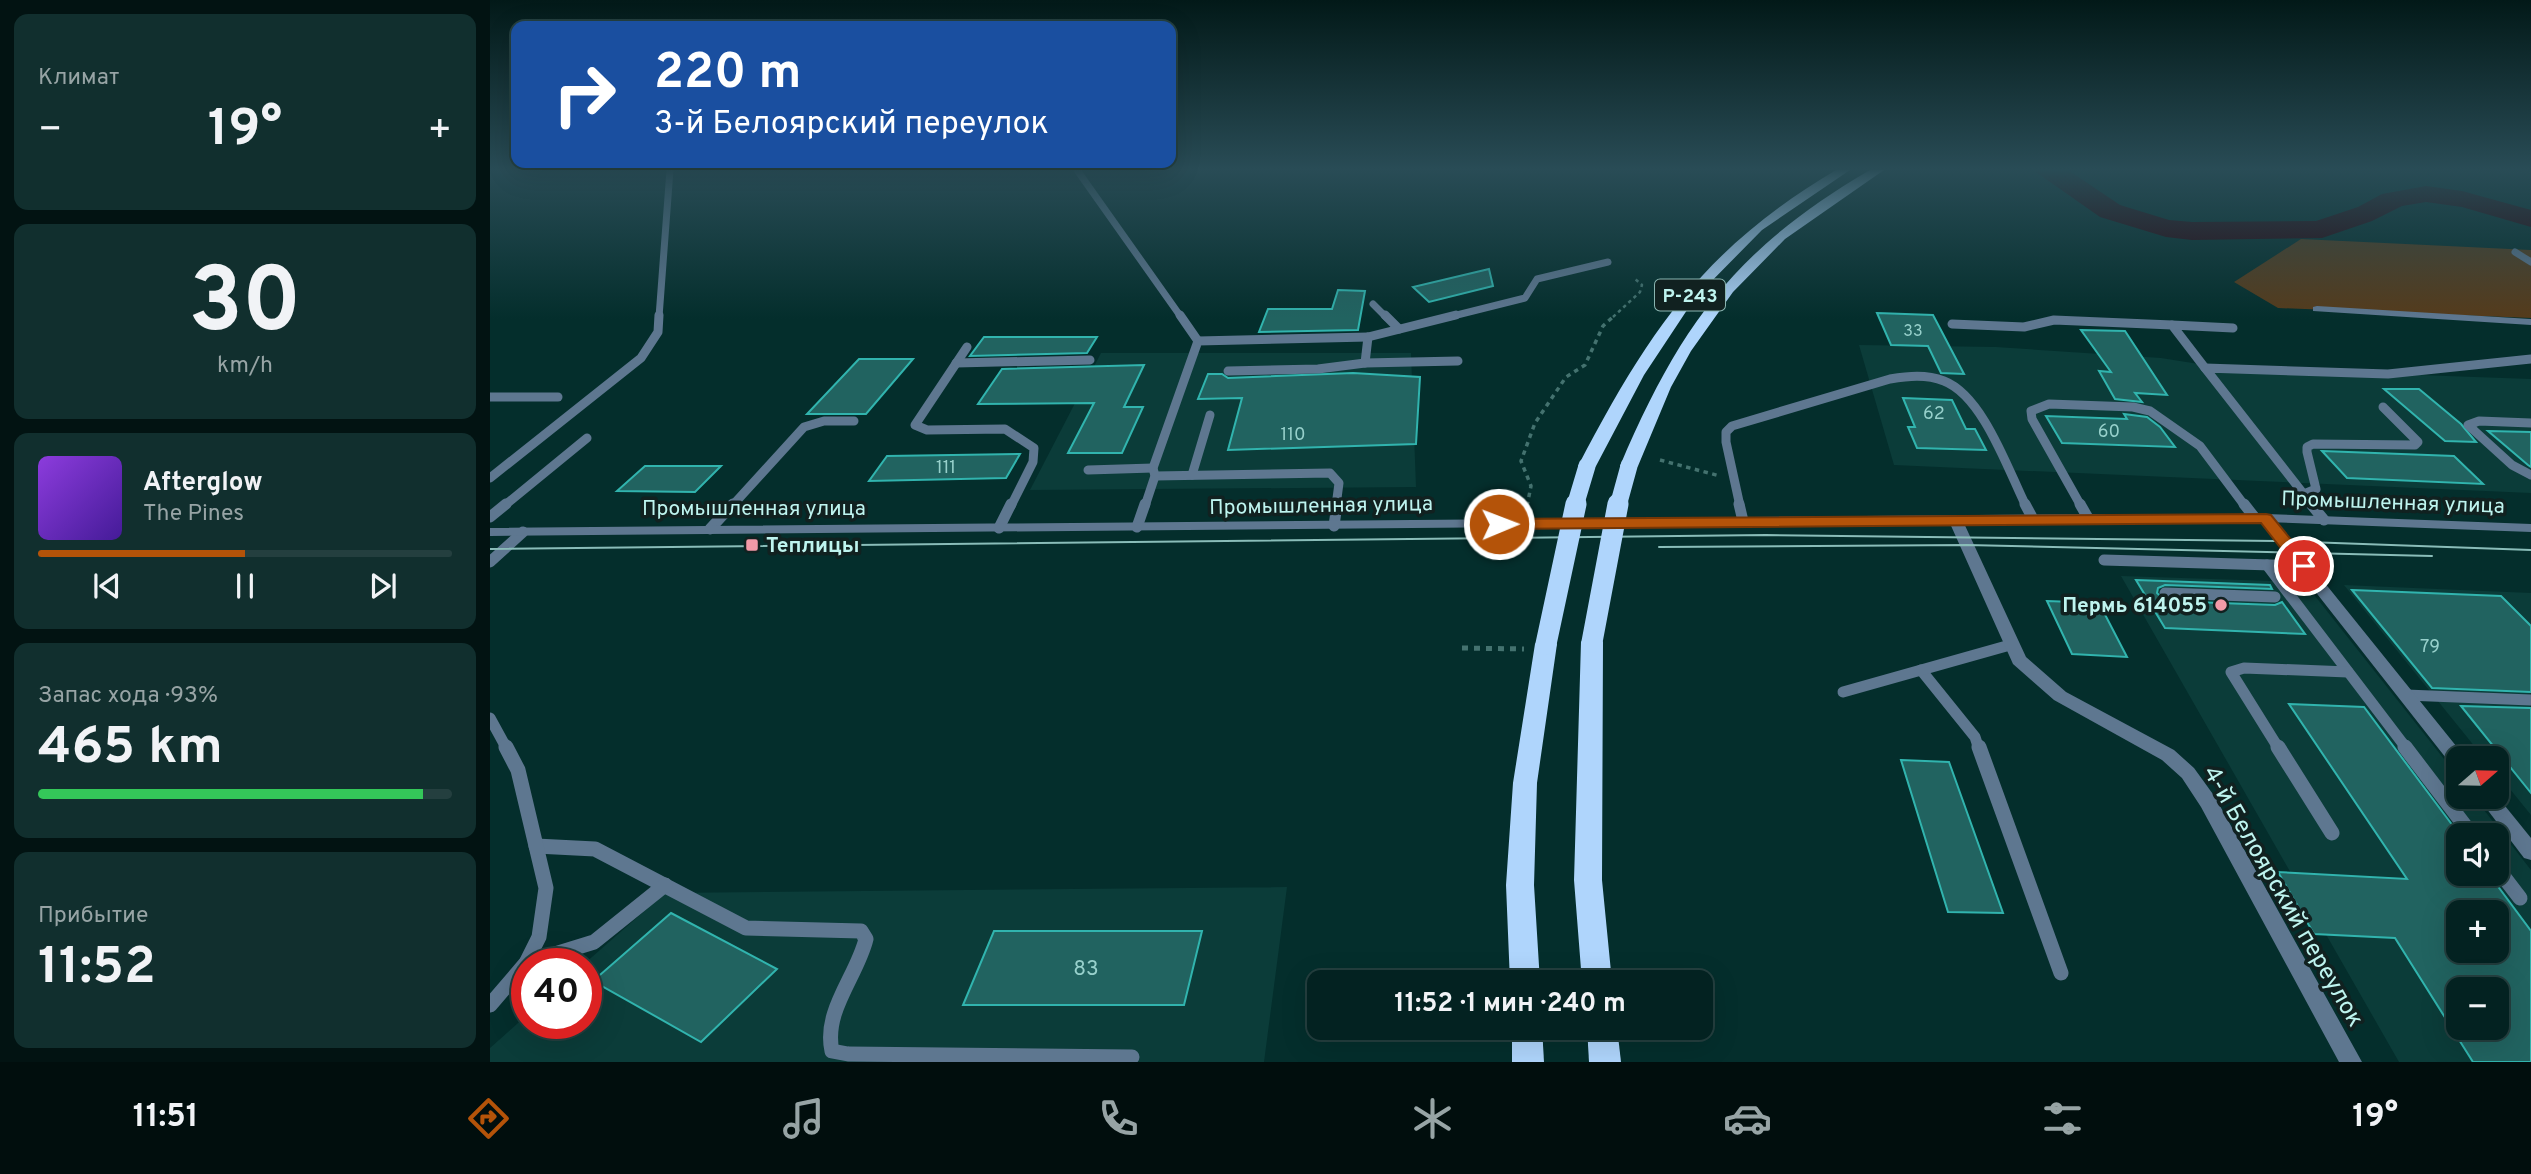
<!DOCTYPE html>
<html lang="ru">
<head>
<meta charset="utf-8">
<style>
  :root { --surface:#032221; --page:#112f2e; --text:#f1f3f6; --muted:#97a4a5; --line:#243f3f; --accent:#b45309 }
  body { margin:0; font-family:Overpass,sans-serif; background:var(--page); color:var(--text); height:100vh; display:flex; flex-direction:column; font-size:26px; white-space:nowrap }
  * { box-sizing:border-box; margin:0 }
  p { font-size:23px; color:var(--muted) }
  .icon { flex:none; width:38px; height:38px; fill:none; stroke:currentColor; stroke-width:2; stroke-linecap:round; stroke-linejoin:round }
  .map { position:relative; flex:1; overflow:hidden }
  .side { display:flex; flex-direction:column; gap:14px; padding:14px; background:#021312; width:490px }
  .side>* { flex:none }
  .hud { position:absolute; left:21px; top:21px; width:665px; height:147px; border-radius:14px; box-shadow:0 7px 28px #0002,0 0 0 2px var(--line); background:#1a4fa0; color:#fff; overflow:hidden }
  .needle { width:46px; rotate:70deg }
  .buttons { position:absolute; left:1956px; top:746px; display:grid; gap:14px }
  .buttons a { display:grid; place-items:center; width:63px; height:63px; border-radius:14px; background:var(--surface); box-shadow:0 7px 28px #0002,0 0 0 2px var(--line); font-size:35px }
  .speed { position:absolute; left:21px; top:948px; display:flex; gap:14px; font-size:35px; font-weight:700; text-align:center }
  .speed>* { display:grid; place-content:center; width:91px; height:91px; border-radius:50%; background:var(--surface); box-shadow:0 7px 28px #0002,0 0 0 2px var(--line); line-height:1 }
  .speed .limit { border:10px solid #d22; background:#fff; color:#111 }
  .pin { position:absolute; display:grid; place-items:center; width:60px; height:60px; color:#fff; margin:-30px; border:4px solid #fff; border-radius:50%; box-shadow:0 2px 7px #0007 }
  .me { position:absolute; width:77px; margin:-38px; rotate:89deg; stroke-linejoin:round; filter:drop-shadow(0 0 5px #0008) }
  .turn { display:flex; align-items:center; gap:24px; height:147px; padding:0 28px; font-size:32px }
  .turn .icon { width:91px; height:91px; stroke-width:2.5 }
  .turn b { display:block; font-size:49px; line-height:60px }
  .big { font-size:52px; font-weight:700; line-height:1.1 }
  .side .tile { flex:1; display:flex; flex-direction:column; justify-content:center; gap:10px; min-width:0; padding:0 24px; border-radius:14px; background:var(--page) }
  .side .dial { align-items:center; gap:0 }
  .dial b { font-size:91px; line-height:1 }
  .song { display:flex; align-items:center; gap:21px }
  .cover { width:84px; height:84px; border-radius:10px; background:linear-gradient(135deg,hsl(270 70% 55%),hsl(260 70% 35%)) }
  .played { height:7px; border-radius:4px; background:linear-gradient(90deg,var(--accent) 50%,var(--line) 50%) }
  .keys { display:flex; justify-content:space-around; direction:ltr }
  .heat { display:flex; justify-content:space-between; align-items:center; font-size:38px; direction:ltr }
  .charge { height:10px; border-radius:5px; background:linear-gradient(90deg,#34c759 93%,var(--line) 0) }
  .trip { position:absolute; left:817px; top:970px; width:406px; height:70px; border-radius:14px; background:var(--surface); box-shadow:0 7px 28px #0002,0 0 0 2px var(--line); font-weight:700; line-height:70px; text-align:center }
  .tab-bar { display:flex; height:112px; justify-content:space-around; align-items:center; background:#010e0d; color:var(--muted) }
  .tab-bar .icon { width:49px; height:49px }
  .tab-bar .selected { color:var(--accent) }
  .tab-bar b { font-size:32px; color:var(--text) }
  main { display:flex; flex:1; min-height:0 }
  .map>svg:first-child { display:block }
</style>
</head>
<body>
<main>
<section class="side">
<div class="tile"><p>Климат</p>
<div class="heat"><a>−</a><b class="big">19°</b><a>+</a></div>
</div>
<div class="tile dial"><b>30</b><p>km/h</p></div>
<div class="tile">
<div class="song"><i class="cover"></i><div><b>Afterglow</b><p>The Pines</p></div></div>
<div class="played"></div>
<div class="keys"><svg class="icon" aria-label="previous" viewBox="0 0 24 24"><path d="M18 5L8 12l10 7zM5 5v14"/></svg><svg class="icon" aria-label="pause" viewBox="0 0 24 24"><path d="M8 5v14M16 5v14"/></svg><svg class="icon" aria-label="next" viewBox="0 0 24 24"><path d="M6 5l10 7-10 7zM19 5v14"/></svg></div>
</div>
<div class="tile"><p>Запас хода · 93%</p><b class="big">465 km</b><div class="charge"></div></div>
<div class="tile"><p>Прибытие</p><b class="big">11:52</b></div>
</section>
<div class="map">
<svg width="2041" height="1062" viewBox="0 0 2041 1062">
  <rect width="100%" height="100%" fill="#042e2c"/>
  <g fill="#0b3c39" fill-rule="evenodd">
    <path d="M1369 345 1506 347 1671 358 1734 368 2041 379V493L1404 465Z"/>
    <path d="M611 353H921L926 487 540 490Z"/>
    <path d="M1631 576 1814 582 1969 778V796H1983L2041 870V1062H1909ZM1969 835H2007V873H1969ZM1969 912H2007V950H1969ZM1969 989H2007V1027H1969Z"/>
    <path d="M1854 585 2041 593V815L2007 773V758H1994Z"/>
    <path d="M797 887 774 1062H0V1048L37 1015V1024H96L94 964 175 893Z"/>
  </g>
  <path fill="#553b1b" d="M1811 239 2041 250V318L1788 308 1744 282Z"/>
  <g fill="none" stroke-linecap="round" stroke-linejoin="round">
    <path fill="#280009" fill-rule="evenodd" d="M1543 170H1578L1630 205 1679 220 1702 222 1826 221 1868 207 1892 194 1936 186 1972 191 2041 210V227L1972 207 1936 202 1912 206 1882 221 1832 238 1702 240 1676 237 1610 217Z"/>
  </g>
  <g fill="#216360" stroke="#31b4ae" stroke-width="2" fill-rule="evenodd">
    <path d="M999 269 1003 286 939 302 923 287Z"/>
    <path d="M848 290 875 291 868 330 769 332 778 309H842Z"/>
    <path d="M1387 313 1443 315 1474 374 1451 373 1438 346 1401 345Z"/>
    <path d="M1591 330 1635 331 1677 395 1645 393 1652 402 1625 399 1609 371 1621 372Z"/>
    <path d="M494 337H607L597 353 480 356Z"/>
    <path d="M369 359H423L376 414H317Z"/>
    <path d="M654 365 634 407H653L632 453H578L604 403 488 404 512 369Z"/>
    <path d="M863 373 930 377 926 444 738 450 752 398 708 399 718 374H732L738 378Z"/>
    <path d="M1894 389H1929L1971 424 1986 442 1955 441Z"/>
    <path d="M1413 398 1462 400 1476 429H1485L1496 450 1427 448 1418 427H1425Z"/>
    <path d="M1634 414 1657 417 1670 427 1685 447 1572 443 1556 416 1637 419Z"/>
    <path d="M1998 431 2041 432V467L2038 465Z"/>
    <path d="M1832 451 1964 456 1993 484 1857 478Z"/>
    <path d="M530 454 516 478 379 481 397 456Z"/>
    <path d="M155 466H231L205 492 127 491Z"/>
    <path d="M1646 580 1780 585 1782 589 1675 585 1668 588 1667 593 1675 601 1785 605 1792 602 1815 634 1675 628Z"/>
    <path d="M1862 590 2011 596 2041 626V692L1942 688Z"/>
    <path d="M1557 601 1609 603 1637 657 1582 654Z"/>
    <path d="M1799 704 1874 707 1969 834V873H1998L2041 931V1062H1983L1905 938 1824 934 1788 872 1917 879ZM1969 912H2007V950H1969ZM1969 989H2007V1027H1969Z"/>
    <path d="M1971 706 2041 708V793Z"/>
    <path d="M1411 760 1459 762 1513 913 1458 912Z"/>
    <path d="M181 913 287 969 211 1042 103 981Z"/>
    <path d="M504 931H712L694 1005H473Z"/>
  </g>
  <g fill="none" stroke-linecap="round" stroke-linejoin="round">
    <path stroke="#44726f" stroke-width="2.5" stroke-dasharray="3.5 3.5" stroke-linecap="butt" d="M1123 317 1150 292 1152 285 1144 278"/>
    <g stroke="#44726f" stroke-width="3.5" stroke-dasharray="4.5 4.5" stroke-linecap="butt">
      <path d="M1170 460 1230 476"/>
      <path d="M1037 506 1041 486 1031 461 1045 423 1076 377 1095 365 1113 326 1125 315"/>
    </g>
    <g stroke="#44726f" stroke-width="5" stroke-dasharray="6 6" stroke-linecap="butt">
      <path d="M1035 504 1038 508"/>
      <path d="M972 648 1034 649"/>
    </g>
    <g stroke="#5e7790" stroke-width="7">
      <path d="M587 170 691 317"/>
      <path d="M2025 252 2041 262"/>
      <path d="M883 304 896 317"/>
      <path d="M169 317 180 170"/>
      <path d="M959 317 1035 298 1047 279 1118 262"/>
    </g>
    <g stroke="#5e7790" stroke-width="9">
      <path d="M690 315 708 341"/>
      <path d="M895 315 909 329"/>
      <path d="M1462 324 1534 327 1564 320 1682 325 1715 368"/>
      <path d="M1682 325 1743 328"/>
      <path d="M878 337 875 363 968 361"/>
      <path d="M477 347 425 425 437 430 515 429 544 448 543 462 521 506"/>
      <path d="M466 363 600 360"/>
      <path d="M738 371 828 369 875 363"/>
      <path d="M0 397H68"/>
      <path d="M2041 423 1989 421 1978 425 2022 465 2041 475"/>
      <path d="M598 470 663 468"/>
      <path d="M702 475 720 415"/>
      <path d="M665 476 840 473 849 483 846 506"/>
      <path d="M0 478 151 358 168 332 169 315"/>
      <path d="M1814 494 1826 489 1817 452V447L1823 444 1925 445 1928 442 1893 407"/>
      <path d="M14 506 97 438"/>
      <path d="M242 506 314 427 334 421H364"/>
      <path d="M655 506 665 476 663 468 708 341 878 337 966 315"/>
      <path d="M1250 506 1236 442V432L1242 426 1400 379C1418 376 1436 374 1454 381 1493 396 1518 470 1536 506"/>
      <path d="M1591 506 1542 419 1541 411 1559 404 1643 407 1660 411 1710 446 1755 506"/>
      <path d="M1823 506 1715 368 1898 374 2041 359"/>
    </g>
    <g stroke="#5e7790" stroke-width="11">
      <path d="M1249 504 1253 521"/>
      <path d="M1535 504 1543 519"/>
      <path d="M1590 504 1598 518"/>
      <path d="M1754 504 1765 518"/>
      <path d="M1821 504 1834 520"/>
      <path d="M0 517 16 504"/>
      <path d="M844 526 847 504"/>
      <path d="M647 527 655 504"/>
      <path d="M509 528 521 504"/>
      <path d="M220 529 243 504"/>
      <path d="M1614 560 1814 566"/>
      <path d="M0 562 33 532"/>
      <path d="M1777 565 1917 749"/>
      <path d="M1675 593 1785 597"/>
      <path d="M1431 670 1485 737 1489 749"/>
      <path d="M1353 692 1520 645"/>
      <path d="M1916 695 2041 700"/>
      <path d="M0 718 17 749"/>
      <path d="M1789 749 1741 672 1754 668 1858 672"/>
    </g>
    <g stroke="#5e7790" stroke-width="15">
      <path d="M1489 747 1571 973"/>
      <path d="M1788 747 1842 833"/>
      <path d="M1915 747 1982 835"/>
      <path d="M46 846 105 849 256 928 371 931 376 939C367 976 333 1011 342 1051L358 1054 642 1057"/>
      <path d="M2007 868 2030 898"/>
      <path d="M36 963 104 942 175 885"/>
      <path d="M0 1005 36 963 49 937 56 888 28 770 16 747"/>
    </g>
    <g fill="#5e7790" fill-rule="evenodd">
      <path d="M1827 306 2041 319V325L1823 311V307Z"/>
      <path d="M1775 514 1780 515 1975 757 1969 758V769L1963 767 1770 521 1768 518Z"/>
      <path d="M1465 515 1472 519 1536 657 1576 692 1684 750 1704 768 1725 797 1872 1062H1849L1711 807 1692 778 1672 760 1564 700 1523 664 1458 519Z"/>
      <path d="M1987 796H2007L2041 838V860L2034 858Z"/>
    </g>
    <path fill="#5e7790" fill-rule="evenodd" d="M1598 514H1775L2041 524V532L1775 522H1598L0 536V528Z"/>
    <g fill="#afd5fc" fill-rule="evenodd">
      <path d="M1346 170H1360L1272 230 1205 298 1154 375 1106 466 1103 470H1091L1088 466C1158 332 1214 248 1346 170Z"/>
      <path d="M1380 170H1394L1295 239 1243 292 1201 351 1181 387 1148 466 1145 470H1133L1130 466C1190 325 1246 248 1380 170Z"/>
      <path d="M1102 634 1110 637 1113 642 1112 880 1122 982H1092L1084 880 1091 642 1094 637Z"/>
      <path d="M1056 636 1064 639 1067 644 1047 783 1044 885 1050 982H1020L1016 885 1023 783 1045 644 1048 639Z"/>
      <path d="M1022 1027H1052L1054 1062H1022Z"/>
      <path d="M1097 1027H1127L1131 1062H1099Z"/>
    </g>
    <g stroke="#8abdb9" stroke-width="2">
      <path d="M1169 547 1477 545 1942 556"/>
      <path d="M0 549 1276 535 1786 541 2041 550"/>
    </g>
    <g stroke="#afd5fc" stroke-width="17">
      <path d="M1085 506 1097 466"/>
      <path d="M1128 506 1139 466"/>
    </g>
    <g stroke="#afd5fc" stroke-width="21">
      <path d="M1102 642 1128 504"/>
      <path d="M1056 644 1086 504"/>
    </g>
  </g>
  <linearGradient id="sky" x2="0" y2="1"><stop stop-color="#021918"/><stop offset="0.53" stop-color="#294c56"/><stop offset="1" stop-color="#294c56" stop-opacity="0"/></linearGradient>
  <rect width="2041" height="319" fill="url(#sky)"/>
  <path fill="#b45309" stroke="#753606" stroke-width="2" d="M1776 514 1781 515 1820 563V570H1808L1771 523 1009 529 1001 524 1009 519Z"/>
  <g fill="#f39aa8" stroke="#112120" stroke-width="2.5">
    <rect x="255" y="538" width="14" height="14" rx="3.5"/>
    <circle cx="1731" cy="605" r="7"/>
  </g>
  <g text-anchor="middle" stroke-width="7" stroke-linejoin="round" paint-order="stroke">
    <g font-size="16" fill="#97d0cb">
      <text x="1423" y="336">33</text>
    </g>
    <g font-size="18" fill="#97d0cb">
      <text x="1444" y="419">62</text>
      <text x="1619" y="437">60</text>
      <text x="803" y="440">110</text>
      <text x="456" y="473">111</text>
      <text x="1940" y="652">79</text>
    </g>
    <rect fill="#112120" stroke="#8ab5b1" stroke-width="2" x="1165" y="279.5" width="70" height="31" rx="5"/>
    <g font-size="19" font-weight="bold" fill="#bef4ef">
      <text x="1200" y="302">Р-243</text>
    </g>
    <g font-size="21" fill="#bef4ef" stroke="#112120">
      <text transform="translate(1903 502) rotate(2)" y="7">Промышленная улица</text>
      <text transform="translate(831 505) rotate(-1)" y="7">Промышленная улица</text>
      <text x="264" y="515">Промышленная улица</text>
    </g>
    <g font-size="21" font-weight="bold" fill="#bef4ef" stroke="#112120" text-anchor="start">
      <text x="276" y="552">Теплицы</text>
      <text x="1717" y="612" text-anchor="end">Пермь 614055</text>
    </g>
    <g font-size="21" fill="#97d0cb">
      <text x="596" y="975">83</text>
    </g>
    <g font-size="24" fill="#bef4ef" stroke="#112120">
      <text transform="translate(1794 896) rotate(60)" y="8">4-й Белоярский переулок</text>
    </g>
  </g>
</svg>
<div class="buttons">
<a><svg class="needle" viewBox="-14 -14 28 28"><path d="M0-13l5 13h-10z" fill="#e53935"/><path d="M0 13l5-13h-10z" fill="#97a4a5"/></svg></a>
<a><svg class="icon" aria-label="sound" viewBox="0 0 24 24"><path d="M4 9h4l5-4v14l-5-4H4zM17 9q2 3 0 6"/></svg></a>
<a>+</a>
<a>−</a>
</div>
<div class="speed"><div class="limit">40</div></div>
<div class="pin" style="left:1814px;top:566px;background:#d93025"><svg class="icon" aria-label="arrive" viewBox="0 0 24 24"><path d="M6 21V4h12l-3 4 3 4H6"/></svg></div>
<svg class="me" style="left:1009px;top:524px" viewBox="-20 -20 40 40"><circle r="17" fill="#b45309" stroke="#fff" stroke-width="3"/><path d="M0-11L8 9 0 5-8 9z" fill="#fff"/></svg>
<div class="trip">11:52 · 1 мин · 240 m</div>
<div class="hud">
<div class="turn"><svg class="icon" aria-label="right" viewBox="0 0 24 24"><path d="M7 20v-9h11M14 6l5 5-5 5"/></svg><div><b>220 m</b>3-й Белоярский переулок</div></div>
</div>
</div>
</main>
<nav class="tab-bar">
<b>11:51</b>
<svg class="icon selected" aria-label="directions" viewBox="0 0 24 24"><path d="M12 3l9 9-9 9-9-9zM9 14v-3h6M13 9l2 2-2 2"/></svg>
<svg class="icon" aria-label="music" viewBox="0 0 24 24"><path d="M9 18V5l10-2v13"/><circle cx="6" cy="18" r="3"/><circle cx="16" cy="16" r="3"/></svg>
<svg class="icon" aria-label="phone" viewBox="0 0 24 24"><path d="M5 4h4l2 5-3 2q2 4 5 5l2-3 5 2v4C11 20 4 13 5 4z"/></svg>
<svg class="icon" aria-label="climate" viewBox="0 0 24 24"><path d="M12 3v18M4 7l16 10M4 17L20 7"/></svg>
<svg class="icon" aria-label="car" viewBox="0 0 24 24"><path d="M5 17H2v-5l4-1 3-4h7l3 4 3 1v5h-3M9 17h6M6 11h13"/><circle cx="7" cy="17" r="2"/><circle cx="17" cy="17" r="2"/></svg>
<svg class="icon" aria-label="filters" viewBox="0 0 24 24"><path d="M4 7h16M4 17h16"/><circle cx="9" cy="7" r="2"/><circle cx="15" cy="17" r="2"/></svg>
<b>19°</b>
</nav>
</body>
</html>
